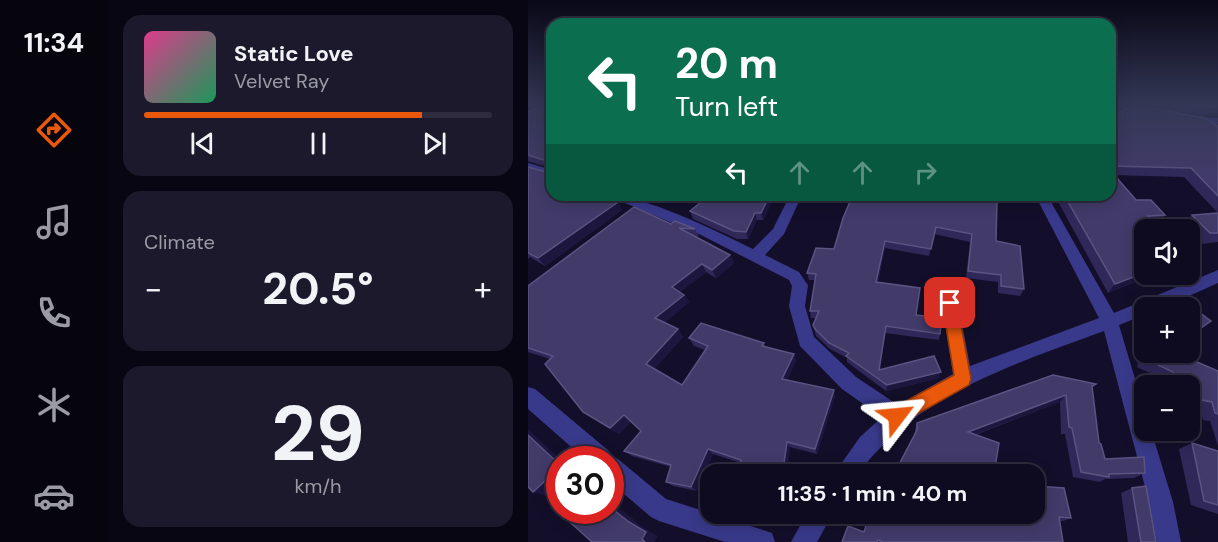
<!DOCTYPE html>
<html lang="en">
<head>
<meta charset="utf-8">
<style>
  :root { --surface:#0e0b20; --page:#1c192d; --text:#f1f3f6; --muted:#9b9ba5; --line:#2e2b3e; --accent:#ea580c }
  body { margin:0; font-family:"DM Sans",sans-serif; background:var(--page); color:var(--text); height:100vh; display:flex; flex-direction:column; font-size:22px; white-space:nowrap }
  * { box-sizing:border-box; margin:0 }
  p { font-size:20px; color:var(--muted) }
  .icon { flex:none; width:33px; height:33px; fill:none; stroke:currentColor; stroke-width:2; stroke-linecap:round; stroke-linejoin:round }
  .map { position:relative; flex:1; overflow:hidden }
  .side { display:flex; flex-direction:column; gap:15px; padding:15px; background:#080612; width:420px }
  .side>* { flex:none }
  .guide { position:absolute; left:18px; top:18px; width:570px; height:183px; border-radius:18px; box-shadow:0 3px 15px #0003,0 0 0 2px var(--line); background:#0b6e4f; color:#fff; overflow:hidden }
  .buttons { position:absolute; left:606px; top:219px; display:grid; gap:12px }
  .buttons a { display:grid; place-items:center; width:66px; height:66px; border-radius:12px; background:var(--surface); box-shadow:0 3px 15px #0003,0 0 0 2px var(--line); font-size:30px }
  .speed { position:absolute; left:18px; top:446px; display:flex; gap:12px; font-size:30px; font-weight:700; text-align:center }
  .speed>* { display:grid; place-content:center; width:78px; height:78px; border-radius:50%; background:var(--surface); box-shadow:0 3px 15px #0003,0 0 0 2px var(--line); line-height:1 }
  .speed .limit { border:9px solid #d22; background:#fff; color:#111 }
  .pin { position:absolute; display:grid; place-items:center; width:51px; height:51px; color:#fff; margin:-26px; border-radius:12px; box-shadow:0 3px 9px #0006 }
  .me { position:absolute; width:66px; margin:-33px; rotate:61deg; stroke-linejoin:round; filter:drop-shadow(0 0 4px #0008) }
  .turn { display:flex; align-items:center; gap:21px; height:126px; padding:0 30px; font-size:27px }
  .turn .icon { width:78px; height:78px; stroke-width:2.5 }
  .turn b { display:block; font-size:42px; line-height:51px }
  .lanes { display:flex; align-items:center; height:57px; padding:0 30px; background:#0003; justify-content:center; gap:30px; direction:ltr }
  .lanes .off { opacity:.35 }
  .big { font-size:45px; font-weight:700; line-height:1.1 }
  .side .widget { flex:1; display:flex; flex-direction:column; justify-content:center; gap:9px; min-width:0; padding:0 21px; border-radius:18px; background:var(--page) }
  .side .dial { align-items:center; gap:0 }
  .dial b { font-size:78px; line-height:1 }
  .song { display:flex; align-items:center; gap:18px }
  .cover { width:72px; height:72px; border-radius:9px; background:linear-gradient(135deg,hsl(330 70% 55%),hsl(150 70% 35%)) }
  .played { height:6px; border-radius:3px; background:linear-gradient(90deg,var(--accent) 80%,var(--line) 80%) }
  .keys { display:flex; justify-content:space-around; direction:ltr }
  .heat { display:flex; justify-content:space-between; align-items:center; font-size:33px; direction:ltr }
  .trip { position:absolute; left:172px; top:464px; width:345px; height:60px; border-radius:18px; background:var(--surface); box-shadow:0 3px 15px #0003,0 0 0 2px var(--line); font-weight:700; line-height:60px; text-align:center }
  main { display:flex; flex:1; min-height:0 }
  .tab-bar { display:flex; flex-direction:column; width:108px; justify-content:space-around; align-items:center; background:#06040d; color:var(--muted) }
  .tab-bar .icon { width:42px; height:42px }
  .tab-bar .on { color:var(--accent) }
  .tab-bar b { font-size:27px; color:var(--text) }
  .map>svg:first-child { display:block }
</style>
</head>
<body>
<main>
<nav class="tab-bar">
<b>11:34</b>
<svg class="icon on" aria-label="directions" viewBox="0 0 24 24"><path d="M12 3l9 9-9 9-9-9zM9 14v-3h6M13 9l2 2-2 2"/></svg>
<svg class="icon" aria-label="music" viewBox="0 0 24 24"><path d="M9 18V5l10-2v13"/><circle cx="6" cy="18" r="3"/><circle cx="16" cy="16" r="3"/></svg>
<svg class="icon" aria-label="phone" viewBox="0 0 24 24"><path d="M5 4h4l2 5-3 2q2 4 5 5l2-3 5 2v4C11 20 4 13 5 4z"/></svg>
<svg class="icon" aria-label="climate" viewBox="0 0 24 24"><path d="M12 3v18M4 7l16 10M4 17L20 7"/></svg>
<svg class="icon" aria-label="car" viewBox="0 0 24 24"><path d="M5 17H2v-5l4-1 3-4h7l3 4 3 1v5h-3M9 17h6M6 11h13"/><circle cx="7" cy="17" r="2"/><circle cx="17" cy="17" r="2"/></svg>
</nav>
<section class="side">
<div class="widget">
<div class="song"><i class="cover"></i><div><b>Static Love</b><p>Velvet Ray</p></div></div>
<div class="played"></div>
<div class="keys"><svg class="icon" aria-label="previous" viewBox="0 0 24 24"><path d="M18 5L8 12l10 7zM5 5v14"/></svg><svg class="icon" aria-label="pause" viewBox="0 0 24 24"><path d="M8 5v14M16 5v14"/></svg><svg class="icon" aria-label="next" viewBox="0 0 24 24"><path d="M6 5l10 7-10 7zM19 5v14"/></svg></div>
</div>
<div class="widget"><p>Climate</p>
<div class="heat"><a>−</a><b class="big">20.5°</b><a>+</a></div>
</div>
<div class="widget dial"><b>29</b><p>km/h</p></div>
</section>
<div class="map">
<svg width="690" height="542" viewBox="0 0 690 542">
  <rect width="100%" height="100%" fill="#130f2a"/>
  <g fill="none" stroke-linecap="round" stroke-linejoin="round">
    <g fill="#39398b" fill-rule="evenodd">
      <path d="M585 105H600L621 111 616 114Z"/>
      <path d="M663 118H690V124L660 123 658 121Z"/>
      <path d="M0 163 24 170V177L0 170Z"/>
      <path d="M78 195C117 195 188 231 225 249L245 229 262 195H272L273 197 256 234 237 255 271 272 277 281 280 285 277 306 286 337 328 377 370 405 425 374 414 303 416 298 422 296 428 298 430 303 442 366 571 318 507 195H519L586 313 690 270V283L634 308H616V315L591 325 616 409V430H623L645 502 653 542H629L621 502 576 331C487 364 389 394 330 474H306L332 437 354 417 314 389 272 346 261 306 264 286 261 280 173 235Z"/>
      <path d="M0 387 7 389 81 451 83 456 90 459 138 499 235 530 244 533 247 542H197L131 521 123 517 82 482V459H57L0 409Z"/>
      <path d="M279 513H305L289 542H263Z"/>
    </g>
  </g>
  <g fill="#302859">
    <path d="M18 105 24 195 90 202 94 210 17 266 2 257 0 259V167L18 172 21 170 20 167 0 161V112Z"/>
    <path d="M582 105 584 113 587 115 594 110 597 105H690V113L678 115 630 109 690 126V213L656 177 586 175 608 200 637 215 630 224H627L616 274H627L580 293 528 198 530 195H582Z"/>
    <path d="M156 195H247L235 220H229L220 239H209L165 219 162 211 173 202Z"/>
    <path d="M459 198 468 241 496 289 492 296 470 293V282L438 278 442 242 406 234 401 256 357 248 350 282 412 334 411 340 357 333 352 369 411 378 358 391 319 362V358L302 349 288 336 285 325 288 318H283L282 311 287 280H281L279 273 306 249 375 202Z"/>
    <path d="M690 213V242L673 244 662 232V230H659L655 225 664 215Z"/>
    <path d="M143 224 167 229 171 237 167 236 202 255 206 263 188 278 178 272 152 292 156 295 161 302 136 323 150 329 155 337 126 369 154 385 177 350 166 346 161 338 236 343 237 346 266 354 268 361 259 380 307 396 289 454 262 447 259 474H211L213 463 185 454 169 491 145 486 138 482 143 467 104 456 96 451 113 431 103 421 91 434 55 412 22 359 0 352V286Z"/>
    <path d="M653 299 683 321 664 335 662 333V308H634L637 305Z"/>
    <path d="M616 347V352H646L690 371V446L682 421 675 420 672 409 662 407V386H637L635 379 609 367 613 350Z"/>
    <path d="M568 384 564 388 571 443 577 459 617 473 606 478 577 479 572 482 545 477 537 434H533L532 402 447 435 387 434V429L389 423Z"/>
    <path d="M664 443 690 451V514L663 505 651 449Z"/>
    <path d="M604 488 628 542H600L593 493Z"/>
    <path d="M507 513 543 518 535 521H532L535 542H314L336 532Z"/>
  </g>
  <g fill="#1d163e">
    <path d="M0 105H10L0 109Z"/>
    <path d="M690 106V113L678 115 683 107Z"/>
    <path d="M242 195H247L235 220 233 213Z"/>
    <path d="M90 202 94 210 17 266 10 258Z"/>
    <path d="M227 213 229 220 220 239 218 232Z"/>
    <path d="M357 241V248L348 289V282Z"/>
    <path d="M202 255 206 263 188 278 184 270Z"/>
    <path d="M174 264 178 272 149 295 144 287Z"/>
    <path d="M616 273V274H627L580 293 587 284Z"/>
    <path d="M156 295 161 302 133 326 127 318Z"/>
    <path d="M358 326 357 333 351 376V370Z"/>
    <path d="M150 329 155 337 125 371 118 364Z"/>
    <path d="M266 354 268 361 257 386 254 379Z"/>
    <path d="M413 372 411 378 358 391 359 385Z"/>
    <path d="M306 390 307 396 289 454 287 449Z"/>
    <path d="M538 395 532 402 437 438 440 432Z"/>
    <path d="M96 415 104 421 91 434 82 428Z"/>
    <path d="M0 429 32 459V465L0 435Z"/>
    <path d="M259 442 262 447 259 474H257L255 471Z"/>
    <path d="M180 449 185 454 169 491 163 487Z"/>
    <path d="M32 478V487L28 485 18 496 5 492 19 479Z"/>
    <path d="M82 500 113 526 130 536 126 542H117L114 539 101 522 82 507Z"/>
  </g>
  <g fill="#423b6a" stroke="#5a5482" stroke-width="1.5">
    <path d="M18 105H24V195H69L90 202 10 258 0 253V167L18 172 21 170 19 161 0 155V112Z"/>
    <path d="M582 105H584V113L587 115 596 109 598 105H608L677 118 690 126V196L663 168 582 166Z"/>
    <path d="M663 105H690V106L683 107Z"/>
    <path d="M582 170 608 200H623L637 215 620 216 632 230H616V273L587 284 536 195H582Z"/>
    <path d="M170 195H242L233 213H227L218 232 206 231 162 211 178 198Z"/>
    <path d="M376 195H459V198L469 200 468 241 492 246 496 289 473 286V275L440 271 444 234 408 227 403 249 357 241 348 282 392 288 388 315 414 318 412 334 358 326 351 370 406 356 413 372 359 385 318 356 321 353 301 343 287 329 285 325 291 311H282L288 274 279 273 288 248 306 249 315 218 324 197 375 202Z"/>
    <path d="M106 207 143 224 147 221 167 229 151 228 202 255 184 270 174 264 144 287 156 295 127 318 150 329 118 364 154 385 180 346 161 338 173 323 236 343 234 346 266 354 254 379 306 390 287 449 259 442 255 471 234 472V474H211L213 460 180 449 163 487 138 482 143 465 96 451 113 431 96 415 82 428 55 412 17 364 25 356 0 348V286Z"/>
    <path d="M690 213V233H682L664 215Z"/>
    <path d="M653 299 683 321 670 330 662 324V308H640L637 305Z"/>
    <path d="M620 352H646L690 371V414L687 413 684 402 662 398V386H650L645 372 618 359Z"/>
    <path d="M525 375 568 384 564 386 571 443 573 444 577 459 616 457 617 473 581 474V477L553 472 544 428 541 427 538 395 440 432 471 443 467 468 482 474H366L389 430V423Z"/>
    <path d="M0 435 32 465V478L25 484 19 479 5 492 0 487Z"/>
    <path d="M664 443 690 451V505L676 501Z"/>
    <path d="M507 486 536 488 543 518 531 517 535 542H355L350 540 349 542H314L320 526 336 532 342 513H507Z"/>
    <path d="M618 486 628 542H613L604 488Z"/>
    <path d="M82 507 101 522 118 532 114 539 117 542H64L34 515 38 510H82Z"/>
  </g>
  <linearGradient id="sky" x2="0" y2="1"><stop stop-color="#0a0817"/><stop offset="0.58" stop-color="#333755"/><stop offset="1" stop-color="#333755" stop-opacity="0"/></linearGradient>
  <rect width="690" height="180" fill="url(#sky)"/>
  <path fill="#ea580c" stroke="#983908" stroke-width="1.5" d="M422 297 427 298 429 303 443 379 441 385 375 422 369 425 363 422 360 416 363 409 426 375 414 303 417 298Z"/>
</svg>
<div class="buttons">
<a><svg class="icon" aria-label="sound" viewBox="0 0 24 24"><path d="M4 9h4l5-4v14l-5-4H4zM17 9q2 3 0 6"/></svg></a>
<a>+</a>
<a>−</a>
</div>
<div class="speed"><div class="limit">30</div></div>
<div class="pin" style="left:422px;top:303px;background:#d93025"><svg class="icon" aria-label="arrive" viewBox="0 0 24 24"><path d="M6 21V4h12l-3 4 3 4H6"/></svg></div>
<svg class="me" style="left:369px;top:416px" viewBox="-20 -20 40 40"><path d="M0-17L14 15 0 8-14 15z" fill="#ea580c" stroke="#fff" stroke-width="4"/></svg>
<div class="trip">11:35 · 1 min · 40 m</div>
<div class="guide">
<div class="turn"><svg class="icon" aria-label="left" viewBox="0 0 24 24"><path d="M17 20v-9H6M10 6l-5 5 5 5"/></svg><div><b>20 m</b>Turn left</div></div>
<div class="lanes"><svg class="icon" aria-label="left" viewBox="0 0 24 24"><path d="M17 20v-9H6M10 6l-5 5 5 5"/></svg><svg class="icon off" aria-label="ahead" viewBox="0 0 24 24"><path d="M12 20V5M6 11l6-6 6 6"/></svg><svg class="icon off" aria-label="ahead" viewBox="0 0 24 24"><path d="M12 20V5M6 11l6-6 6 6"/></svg><svg class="icon off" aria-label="right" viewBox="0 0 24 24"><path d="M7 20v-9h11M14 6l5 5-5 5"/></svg></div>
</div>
</div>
</main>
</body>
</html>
